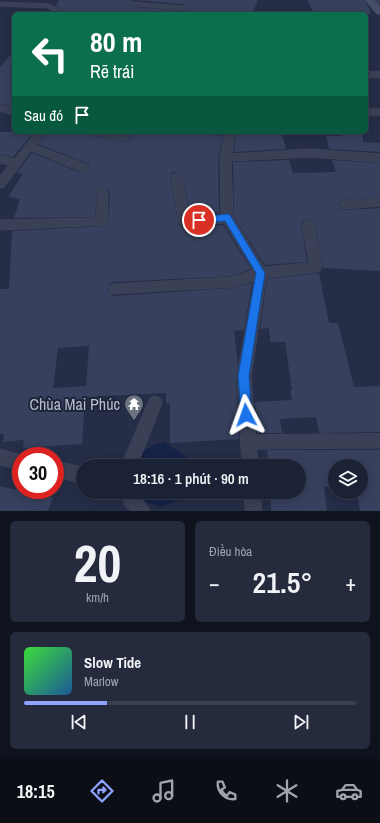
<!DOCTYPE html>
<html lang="vi">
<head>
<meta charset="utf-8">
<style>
  :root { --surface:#1c2235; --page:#252a3d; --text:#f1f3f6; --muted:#a0a4ad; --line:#3a3f50; --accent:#8da3ff }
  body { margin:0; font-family:"Archivo Narrow",sans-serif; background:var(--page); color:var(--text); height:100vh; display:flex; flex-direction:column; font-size:15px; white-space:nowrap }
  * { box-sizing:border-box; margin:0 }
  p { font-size:13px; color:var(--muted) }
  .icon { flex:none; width:22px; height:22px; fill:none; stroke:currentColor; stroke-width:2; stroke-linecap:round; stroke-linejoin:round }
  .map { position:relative; height:511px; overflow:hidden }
  .details { display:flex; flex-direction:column; gap:10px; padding:10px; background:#0f131d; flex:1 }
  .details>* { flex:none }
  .banner { position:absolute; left:12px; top:12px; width:356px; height:122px; border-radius:6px; box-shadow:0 2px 10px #0003,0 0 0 1px var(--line); background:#0b6e4f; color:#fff; overflow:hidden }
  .buttons { position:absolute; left:328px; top:459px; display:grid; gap:8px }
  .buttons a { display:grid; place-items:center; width:40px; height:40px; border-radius:50%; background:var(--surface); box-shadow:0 2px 10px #0003,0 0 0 1px var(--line); font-size:20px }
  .speed { position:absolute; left:12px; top:447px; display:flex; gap:8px; font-size:20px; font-weight:700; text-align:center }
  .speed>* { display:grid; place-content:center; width:52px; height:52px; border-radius:50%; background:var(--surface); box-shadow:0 2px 10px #0003,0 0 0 1px var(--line); line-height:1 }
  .speed .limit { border:6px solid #d22; background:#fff; color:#111 }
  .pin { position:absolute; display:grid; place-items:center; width:34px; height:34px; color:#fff; margin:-17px; border:2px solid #fff; border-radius:50%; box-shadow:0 1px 4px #0007 }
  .me { position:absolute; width:44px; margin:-22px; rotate:356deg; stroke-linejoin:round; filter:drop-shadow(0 0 3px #0008) }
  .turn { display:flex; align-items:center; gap:14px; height:84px; padding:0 12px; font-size:18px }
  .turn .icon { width:52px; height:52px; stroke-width:2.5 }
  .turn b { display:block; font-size:28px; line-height:34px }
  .then { display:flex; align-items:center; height:38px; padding:0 12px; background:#0003; gap:8px; font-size:15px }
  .big { font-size:30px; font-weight:600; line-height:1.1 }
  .details .card { flex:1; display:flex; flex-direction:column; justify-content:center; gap:6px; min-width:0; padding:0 14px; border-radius:6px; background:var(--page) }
  .details .dial { align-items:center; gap:0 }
  .dial b { font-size:52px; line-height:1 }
  .song { display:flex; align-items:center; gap:12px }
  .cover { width:48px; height:48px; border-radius:6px; background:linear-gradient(135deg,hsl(120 70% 55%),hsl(210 70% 35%)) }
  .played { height:4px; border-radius:2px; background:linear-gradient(90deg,var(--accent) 25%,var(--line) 25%) }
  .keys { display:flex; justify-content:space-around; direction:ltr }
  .heat { display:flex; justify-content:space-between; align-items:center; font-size:22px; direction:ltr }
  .details .tiles { flex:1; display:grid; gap:10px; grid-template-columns:1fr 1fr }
  .card:last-child { grid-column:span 2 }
  .trip { position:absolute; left:76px; top:459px; width:230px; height:40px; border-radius:20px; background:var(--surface); box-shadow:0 2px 10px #0003,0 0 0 1px var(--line); font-weight:600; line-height:40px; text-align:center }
  .tabs { display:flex; height:64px; justify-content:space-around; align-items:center; background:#0b0e15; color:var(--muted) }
  .tabs .icon { width:28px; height:28px }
  .tabs .selected { color:var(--accent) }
  .tabs b { font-size:18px; color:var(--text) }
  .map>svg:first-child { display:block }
</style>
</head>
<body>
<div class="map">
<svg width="380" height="511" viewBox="0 0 380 511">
  <rect width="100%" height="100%" fill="#252d47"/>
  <g fill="#162147">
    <path d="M165 442 188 458 190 466H134C142 450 147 446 165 442Z"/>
    <path d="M135 492H186L183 499 160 507 138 499Z"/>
  </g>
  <g fill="#37405d" fill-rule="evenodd">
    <path d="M59 0H258L252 14H69L56 6ZM132 0 183 4 188 9 183 11 135 7 130 4Z"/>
    <path d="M307 0H364L368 6 371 14H314Z"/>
    <path d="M14 51V105L12 107 0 104V67Z"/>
    <path d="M0 132H34L13 157 0 154Z"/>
    <path d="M47 132H87L93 136 125 142 131 139 130 135 118 132H190L223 136 218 158 219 213 191 215 181 174 172 172 170 177 178 222 180 226 185 228 223 225 251 269 232 276 114 282 109 284 107 290 110 294 114 296 232 288 252 283 244 330 234 331 238 365 236 376 239 439 170 443V403L166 404V393L85 397 82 444 23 448 24 440 3 442 4 434H0V289H9L12 231 105 226 108 222 110 192 107 188 103 187 99 188 97 192 95 217 14 218 20 199 8 197 23 174 17 173 32 153 79 172 89 171 90 168 89 164 38 144ZM89 346 86 386 53 388 58 348Z"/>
    <path d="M236 132H281L286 149 234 152Z"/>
    <path d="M342 132H363V142L380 143V152L329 149 326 136H342Z"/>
    <path d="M289 160 293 173 336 172 332 160 380 163V197L345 200 341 201 338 204 340 209 345 210 380 208V271L323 268 315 225 309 219 303 221 301 225 307 262 265 265 234 217 233 162Z"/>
    <path d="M319 273 329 323H338L354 387 380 386V432L319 433 316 417 280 419 282 433H257L255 402 292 400 290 390H292L285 342H270L269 328 260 329 267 279Z"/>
    <path d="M267 450H380V511H360L357 492H361V466H335V487H324L327 511H271L270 492H299V466H268Z"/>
    <path d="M0 486 53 498 48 511H0Z"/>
  </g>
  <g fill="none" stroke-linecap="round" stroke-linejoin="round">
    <g stroke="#43495f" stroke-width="1">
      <g id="lane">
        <path d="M380 0V4L371 5 367 3 371 1Z"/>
        <path d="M380 434V448L248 449 243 447 241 442 243 437 248 435Z"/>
      </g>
    </g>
    <g stroke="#43495f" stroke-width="1">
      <g id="street">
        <path d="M0 2 50 4 68 14H58L48 8 0 6Z"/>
        <path d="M132 2 183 6 187 8 183 10 135 6 131 4Z"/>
        <path d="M366 71 380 72V78L366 77Z"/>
        <path d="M0 105 14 109V115L0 111Z"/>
        <rect x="366" y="109" width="14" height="6"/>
        <path d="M36 132H46L36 145 88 165 89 168 88 171H80L31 151 4 187 0 188V176L9 165 0 163V155L14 159Z"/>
        <path d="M88 132H111L129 136 130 138 125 141 93 135Z"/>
        <path d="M225 132H235L232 154 309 149 380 154V162L309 157 231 161 233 217 264 267 309 263 302 225 304 222 308 220 312 222 314 225 322 267 320 271 316 272 266 278 251 376 258 466H242L237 376 254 281 232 287 114 294 110 293 108 289 110 285 114 284 232 277 253 270 224 223 185 227 181 225 179 222 171 177 172 174H180L181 177 190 217 221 214 220 158Z"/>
        <path d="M103 188 107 189 108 192 107 222 105 225 0 230V220L96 218 98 192 99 189Z"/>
        <path d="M380 198V206L345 209 341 208 339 205 341 202 345 201Z"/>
        <path d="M155 396 160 398 162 403 137 466H121L150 398Z"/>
        <path d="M0 449 25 456H21V470L0 465Z"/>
        <path d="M55 461 83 467V483L55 477Z"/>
        <path d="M121 492H137C140 500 147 503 150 511H131L126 507Z"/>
        <path d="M244 492H260L262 511H246Z"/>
      </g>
    </g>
    <g stroke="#43495f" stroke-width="1">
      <path id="secondary" d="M365 0H373L380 7V14H377Z"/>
    </g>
    <use href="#lane" fill="#3a4056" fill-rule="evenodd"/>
    <use href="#street" fill="#3a4056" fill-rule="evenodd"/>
    <use href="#secondary" fill="#474e69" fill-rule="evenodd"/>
  </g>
  <path fill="#1a73e8" stroke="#114b97" d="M227 214 230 215 265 273 249 376 252 415 250 419 246 421 242 419 241 415 238 376 256 273 225 221 199 224 194 220 199 217Z"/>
  <defs>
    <g id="temple-pin" transform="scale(1)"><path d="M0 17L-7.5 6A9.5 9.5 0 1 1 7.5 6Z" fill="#6b7280" stroke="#1e253b"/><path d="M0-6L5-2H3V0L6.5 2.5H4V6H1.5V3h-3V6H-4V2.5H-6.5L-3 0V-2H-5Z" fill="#fff"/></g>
  </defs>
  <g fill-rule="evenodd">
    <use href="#temple-pin" x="134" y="404"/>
  </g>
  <g text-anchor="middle" stroke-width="4" stroke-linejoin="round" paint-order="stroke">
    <g font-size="16" fill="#b8bccf" stroke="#1e253b" text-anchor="end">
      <text x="120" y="410">Chùa Mai Phúc</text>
    </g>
  </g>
</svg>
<div class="buttons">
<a><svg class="icon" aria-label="layers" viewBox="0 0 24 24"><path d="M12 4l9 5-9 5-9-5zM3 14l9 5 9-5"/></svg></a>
</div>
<div class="speed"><div class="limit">30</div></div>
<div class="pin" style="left:199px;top:220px;background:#d93025"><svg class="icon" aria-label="arrive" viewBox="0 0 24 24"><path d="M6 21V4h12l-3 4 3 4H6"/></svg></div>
<svg class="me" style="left:246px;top:415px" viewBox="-20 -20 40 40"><path d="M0-17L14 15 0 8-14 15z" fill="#1a73e8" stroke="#fff" stroke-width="4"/></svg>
<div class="trip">18:16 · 1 phút · 90 m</div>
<div class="banner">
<div class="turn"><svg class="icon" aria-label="left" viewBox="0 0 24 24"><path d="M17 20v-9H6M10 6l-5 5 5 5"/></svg><div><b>80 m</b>Rẽ trái</div></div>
<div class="then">Sau đó<svg class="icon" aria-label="arrive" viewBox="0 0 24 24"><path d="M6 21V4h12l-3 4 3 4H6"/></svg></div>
</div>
</div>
<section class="details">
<div class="tiles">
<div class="card dial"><b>20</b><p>km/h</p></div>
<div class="card"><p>Điều hòa</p>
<div class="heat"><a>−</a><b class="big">21.5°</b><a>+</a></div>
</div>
<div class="card">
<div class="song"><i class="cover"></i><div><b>Slow Tide</b><p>Marlow</p></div></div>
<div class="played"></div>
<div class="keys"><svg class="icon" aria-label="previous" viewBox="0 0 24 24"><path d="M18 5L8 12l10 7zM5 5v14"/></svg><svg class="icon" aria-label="pause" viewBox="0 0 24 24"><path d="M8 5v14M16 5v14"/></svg><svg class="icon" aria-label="next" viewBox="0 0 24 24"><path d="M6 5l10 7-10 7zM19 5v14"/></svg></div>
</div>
</div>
</section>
<nav class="tabs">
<b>18:15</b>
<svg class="icon selected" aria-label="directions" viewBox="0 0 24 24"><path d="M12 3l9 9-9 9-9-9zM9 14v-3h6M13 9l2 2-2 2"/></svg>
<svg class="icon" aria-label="music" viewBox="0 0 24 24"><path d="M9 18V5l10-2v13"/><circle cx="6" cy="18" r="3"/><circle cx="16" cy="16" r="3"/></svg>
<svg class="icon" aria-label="phone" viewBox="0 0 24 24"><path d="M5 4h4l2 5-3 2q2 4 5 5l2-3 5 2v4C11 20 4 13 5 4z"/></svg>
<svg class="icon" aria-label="climate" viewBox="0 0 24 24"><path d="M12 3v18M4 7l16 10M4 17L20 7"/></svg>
<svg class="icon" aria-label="car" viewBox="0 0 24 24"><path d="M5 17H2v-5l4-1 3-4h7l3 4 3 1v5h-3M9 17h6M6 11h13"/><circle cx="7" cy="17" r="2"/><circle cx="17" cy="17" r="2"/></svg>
</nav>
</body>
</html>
